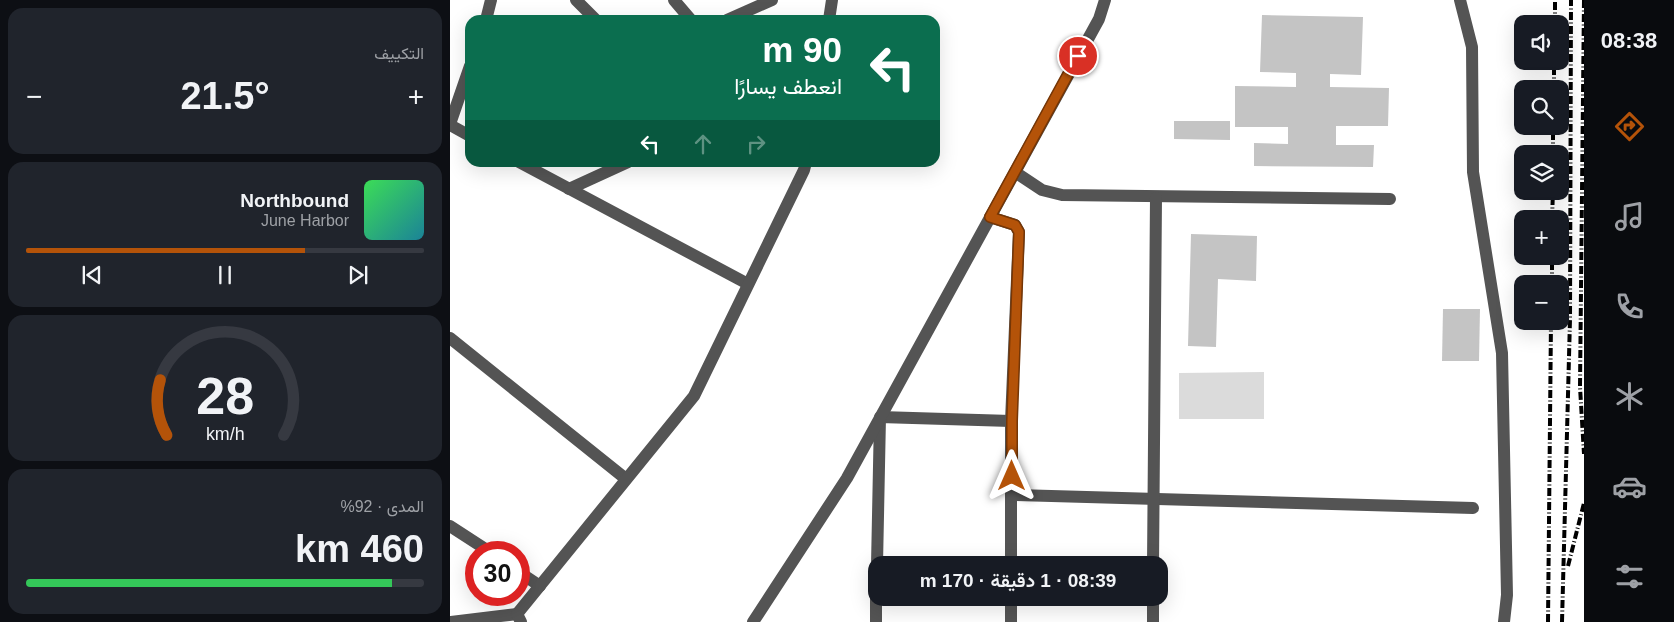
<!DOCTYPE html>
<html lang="ar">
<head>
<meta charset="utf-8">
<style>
  :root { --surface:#171b24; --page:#20242c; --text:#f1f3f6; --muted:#9ea1a6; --line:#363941; --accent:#b45309 }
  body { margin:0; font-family:Arial,Vazirmatn,sans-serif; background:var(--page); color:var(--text); direction:rtl; height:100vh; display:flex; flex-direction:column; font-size:19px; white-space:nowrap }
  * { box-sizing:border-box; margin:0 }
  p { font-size:16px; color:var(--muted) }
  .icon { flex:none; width:28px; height:28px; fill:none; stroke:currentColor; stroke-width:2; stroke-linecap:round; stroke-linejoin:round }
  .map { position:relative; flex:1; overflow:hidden; direction:ltr }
  .panel { display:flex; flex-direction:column; gap:8px; padding:8px; background:#0d0f14; width:450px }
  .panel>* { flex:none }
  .hud { position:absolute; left:15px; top:15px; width:475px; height:152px; border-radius:15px; box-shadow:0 5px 20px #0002; direction:rtl; background:#0b6e4f; color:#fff; overflow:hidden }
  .tools { position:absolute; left:1064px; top:15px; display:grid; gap:10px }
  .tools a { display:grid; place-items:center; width:55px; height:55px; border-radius:10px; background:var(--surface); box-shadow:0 5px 20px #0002; font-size:25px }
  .speed { position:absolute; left:15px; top:541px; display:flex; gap:10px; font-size:25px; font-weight:700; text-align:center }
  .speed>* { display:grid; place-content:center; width:65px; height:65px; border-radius:50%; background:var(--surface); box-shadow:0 5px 20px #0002; line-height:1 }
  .speed .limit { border:8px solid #d22; background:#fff; color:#111 }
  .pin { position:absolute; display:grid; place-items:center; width:42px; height:42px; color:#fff; margin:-21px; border:2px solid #fff; border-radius:50%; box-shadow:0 1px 5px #0007 }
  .me { position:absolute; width:55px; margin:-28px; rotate:0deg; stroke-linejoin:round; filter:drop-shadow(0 0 4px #0008) }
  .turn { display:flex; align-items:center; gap:18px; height:105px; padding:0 15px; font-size:22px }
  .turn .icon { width:65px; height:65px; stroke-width:2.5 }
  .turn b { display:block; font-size:35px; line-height:42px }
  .lanes { display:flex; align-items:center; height:48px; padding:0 15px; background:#0003; justify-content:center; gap:25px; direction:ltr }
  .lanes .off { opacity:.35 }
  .big { font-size:38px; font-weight:600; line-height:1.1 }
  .panel .card { flex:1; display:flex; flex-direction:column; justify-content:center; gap:8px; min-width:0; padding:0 18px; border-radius:15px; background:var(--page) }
  .panel .dial { align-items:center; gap:0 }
  .dial svg { height:130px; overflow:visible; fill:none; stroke:var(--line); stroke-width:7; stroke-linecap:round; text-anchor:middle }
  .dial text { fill:var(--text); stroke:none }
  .song { display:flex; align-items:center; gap:15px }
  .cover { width:60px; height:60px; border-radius:8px; background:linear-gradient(135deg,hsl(130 70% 55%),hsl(190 70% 35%)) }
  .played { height:5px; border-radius:2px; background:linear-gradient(90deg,var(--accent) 70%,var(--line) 70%) }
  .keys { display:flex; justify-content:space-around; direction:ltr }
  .heat { display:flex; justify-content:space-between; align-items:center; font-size:28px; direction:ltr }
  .charge { height:8px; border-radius:4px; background:linear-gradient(90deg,#34c759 92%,var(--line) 0) }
  .trip { position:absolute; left:418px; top:556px; width:300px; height:50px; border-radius:15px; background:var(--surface); box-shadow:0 5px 20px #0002; font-weight:600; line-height:50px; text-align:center; direction:rtl }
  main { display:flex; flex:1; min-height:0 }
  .menu { display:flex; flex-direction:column; width:90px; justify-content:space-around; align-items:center; background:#090b0e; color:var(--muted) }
  .menu .icon { width:35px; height:35px }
  .menu .selected { color:var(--accent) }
  .menu b { font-size:22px; color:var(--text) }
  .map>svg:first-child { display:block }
</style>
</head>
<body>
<main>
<nav class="menu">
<b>08:38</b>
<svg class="icon selected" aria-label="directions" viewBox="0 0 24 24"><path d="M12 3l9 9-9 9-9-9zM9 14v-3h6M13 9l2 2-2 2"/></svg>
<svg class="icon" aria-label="music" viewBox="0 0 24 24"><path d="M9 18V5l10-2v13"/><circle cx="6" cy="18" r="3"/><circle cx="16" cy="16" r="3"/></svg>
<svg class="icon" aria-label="phone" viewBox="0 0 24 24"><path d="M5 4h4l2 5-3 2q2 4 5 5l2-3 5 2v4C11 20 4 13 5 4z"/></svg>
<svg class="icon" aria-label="climate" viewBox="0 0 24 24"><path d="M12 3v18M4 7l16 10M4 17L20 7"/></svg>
<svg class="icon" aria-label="car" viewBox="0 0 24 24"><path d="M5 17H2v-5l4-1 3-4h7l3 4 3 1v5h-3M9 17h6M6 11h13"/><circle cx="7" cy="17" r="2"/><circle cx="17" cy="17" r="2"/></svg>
<svg class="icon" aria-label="filters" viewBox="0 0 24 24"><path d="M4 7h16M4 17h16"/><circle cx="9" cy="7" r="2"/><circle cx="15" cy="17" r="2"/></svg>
</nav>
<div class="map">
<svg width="1134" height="622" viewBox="0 0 1134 622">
  <rect width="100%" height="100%" fill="#fff"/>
  <path fill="#dbdbdb" d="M814 372V419H729V373Z"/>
  <g fill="#c4c4c4">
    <path d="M812 15 913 17 911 75 880 74V87L939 88 938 126H886V145H924L923 167 804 166V143L838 144V127H785V86L846 87V73L810 72Z"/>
    <path d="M724 121H780V140L724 139Z"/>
    <path d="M741 234 807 236 806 281 768 279 766 347 738 346Z"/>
    <path d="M993 309H1030L1029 361H992Z"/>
  </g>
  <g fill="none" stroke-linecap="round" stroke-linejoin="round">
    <g stroke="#545454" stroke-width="12">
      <path d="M126 0 146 20"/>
      <path d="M224 0 241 20"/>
      <path d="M1010 0 1022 47 1023 172 1052 353 1057 595 1054 622"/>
      <path d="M36 20 41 0"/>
      <path d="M277 20 322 0"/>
      <path d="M379 20 382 0"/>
      <path d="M0 124 20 66"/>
      <path d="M0 125 20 136"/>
      <path d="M69 162 298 284"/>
      <path d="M565 172 592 190 612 195 940 199"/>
      <path d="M119 189 178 162"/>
      <path d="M540 217 565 225 569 232 561 421V565"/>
      <path d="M0 338 176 479"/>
      <path d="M562 495 1023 508"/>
      <path d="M0 526 40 552"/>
      <path d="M427 565 430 417 561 421"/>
      <path d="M703 565 706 198"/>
      <path d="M69 572 90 586"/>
      <path d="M1 622 67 614"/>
      <path d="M71 622 67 614 244 396 354 170 356 162"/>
      <path d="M303 622 397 478 649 19 655 0"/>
      <path d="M426 622V598"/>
      <path d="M561 622V598"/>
      <path d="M703 622V598"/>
    </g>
    <g stroke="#000" stroke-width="4" stroke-dasharray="8 2.5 1 2.5" stroke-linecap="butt">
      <path d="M1134 0 1130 387 1134 454"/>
      <path d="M1105 24V0"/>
      <path d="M1104 89V61"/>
      <path d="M1103 154V126"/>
      <path d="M1102 219 1103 191"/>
      <path d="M1102 284V256"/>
      <path d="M1118 566 1134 503"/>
      <path d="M1098 622 1101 321"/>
      <path d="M1112 622 1120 319 1121 0"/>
    </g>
  </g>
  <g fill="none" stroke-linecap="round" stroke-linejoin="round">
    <g stroke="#753606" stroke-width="12">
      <path id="route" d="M562 476V421L569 232 565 225 540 217 628 56"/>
    </g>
    <use href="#route" stroke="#b45309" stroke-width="9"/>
  </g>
</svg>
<div class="tools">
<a><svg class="icon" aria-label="sound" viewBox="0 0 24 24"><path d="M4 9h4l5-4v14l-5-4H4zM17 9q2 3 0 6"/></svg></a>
<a><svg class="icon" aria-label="search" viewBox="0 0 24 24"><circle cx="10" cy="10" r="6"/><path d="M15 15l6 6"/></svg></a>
<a><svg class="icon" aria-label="layers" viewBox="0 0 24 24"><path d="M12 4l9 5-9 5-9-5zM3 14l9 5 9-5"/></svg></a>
<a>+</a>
<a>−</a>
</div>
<div class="speed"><div class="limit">30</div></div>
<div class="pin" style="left:628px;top:56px;background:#d93025"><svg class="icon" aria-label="arrive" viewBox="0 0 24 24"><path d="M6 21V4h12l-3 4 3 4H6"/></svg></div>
<svg class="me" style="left:562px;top:476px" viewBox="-20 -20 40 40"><path d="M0-17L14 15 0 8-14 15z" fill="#b45309" stroke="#fff" stroke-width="4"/></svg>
<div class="trip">08:39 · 1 دقيقة · 170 m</div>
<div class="hud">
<div class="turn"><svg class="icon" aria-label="left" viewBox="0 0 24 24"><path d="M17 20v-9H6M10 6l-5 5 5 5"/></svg><div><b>90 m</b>انعطف يسارًا</div></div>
<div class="lanes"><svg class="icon" aria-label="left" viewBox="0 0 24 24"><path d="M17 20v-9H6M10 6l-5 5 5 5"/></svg><svg class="icon off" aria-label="ahead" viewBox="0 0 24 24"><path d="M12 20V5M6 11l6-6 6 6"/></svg><svg class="icon off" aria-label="right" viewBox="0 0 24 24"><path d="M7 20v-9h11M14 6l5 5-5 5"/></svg></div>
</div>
</div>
<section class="panel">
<div class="card"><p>التكييف</p>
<div class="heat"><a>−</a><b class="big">21.5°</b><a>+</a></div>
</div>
<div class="card">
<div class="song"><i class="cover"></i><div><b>Northbound</b><p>June Harbor</p></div></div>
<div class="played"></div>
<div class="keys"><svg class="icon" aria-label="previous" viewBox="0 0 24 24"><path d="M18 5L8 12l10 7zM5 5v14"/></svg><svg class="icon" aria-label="pause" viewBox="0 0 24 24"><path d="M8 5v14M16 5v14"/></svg><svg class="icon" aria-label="next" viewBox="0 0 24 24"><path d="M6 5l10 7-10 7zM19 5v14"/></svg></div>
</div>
<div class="card dial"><svg viewBox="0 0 100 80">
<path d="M14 69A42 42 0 1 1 86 69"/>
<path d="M14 69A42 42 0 0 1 10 35" stroke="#b45309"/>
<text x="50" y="56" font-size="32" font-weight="700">28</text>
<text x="50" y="72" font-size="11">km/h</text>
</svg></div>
<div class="card"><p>المدى · 92%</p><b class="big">460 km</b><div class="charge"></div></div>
</section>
</main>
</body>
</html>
